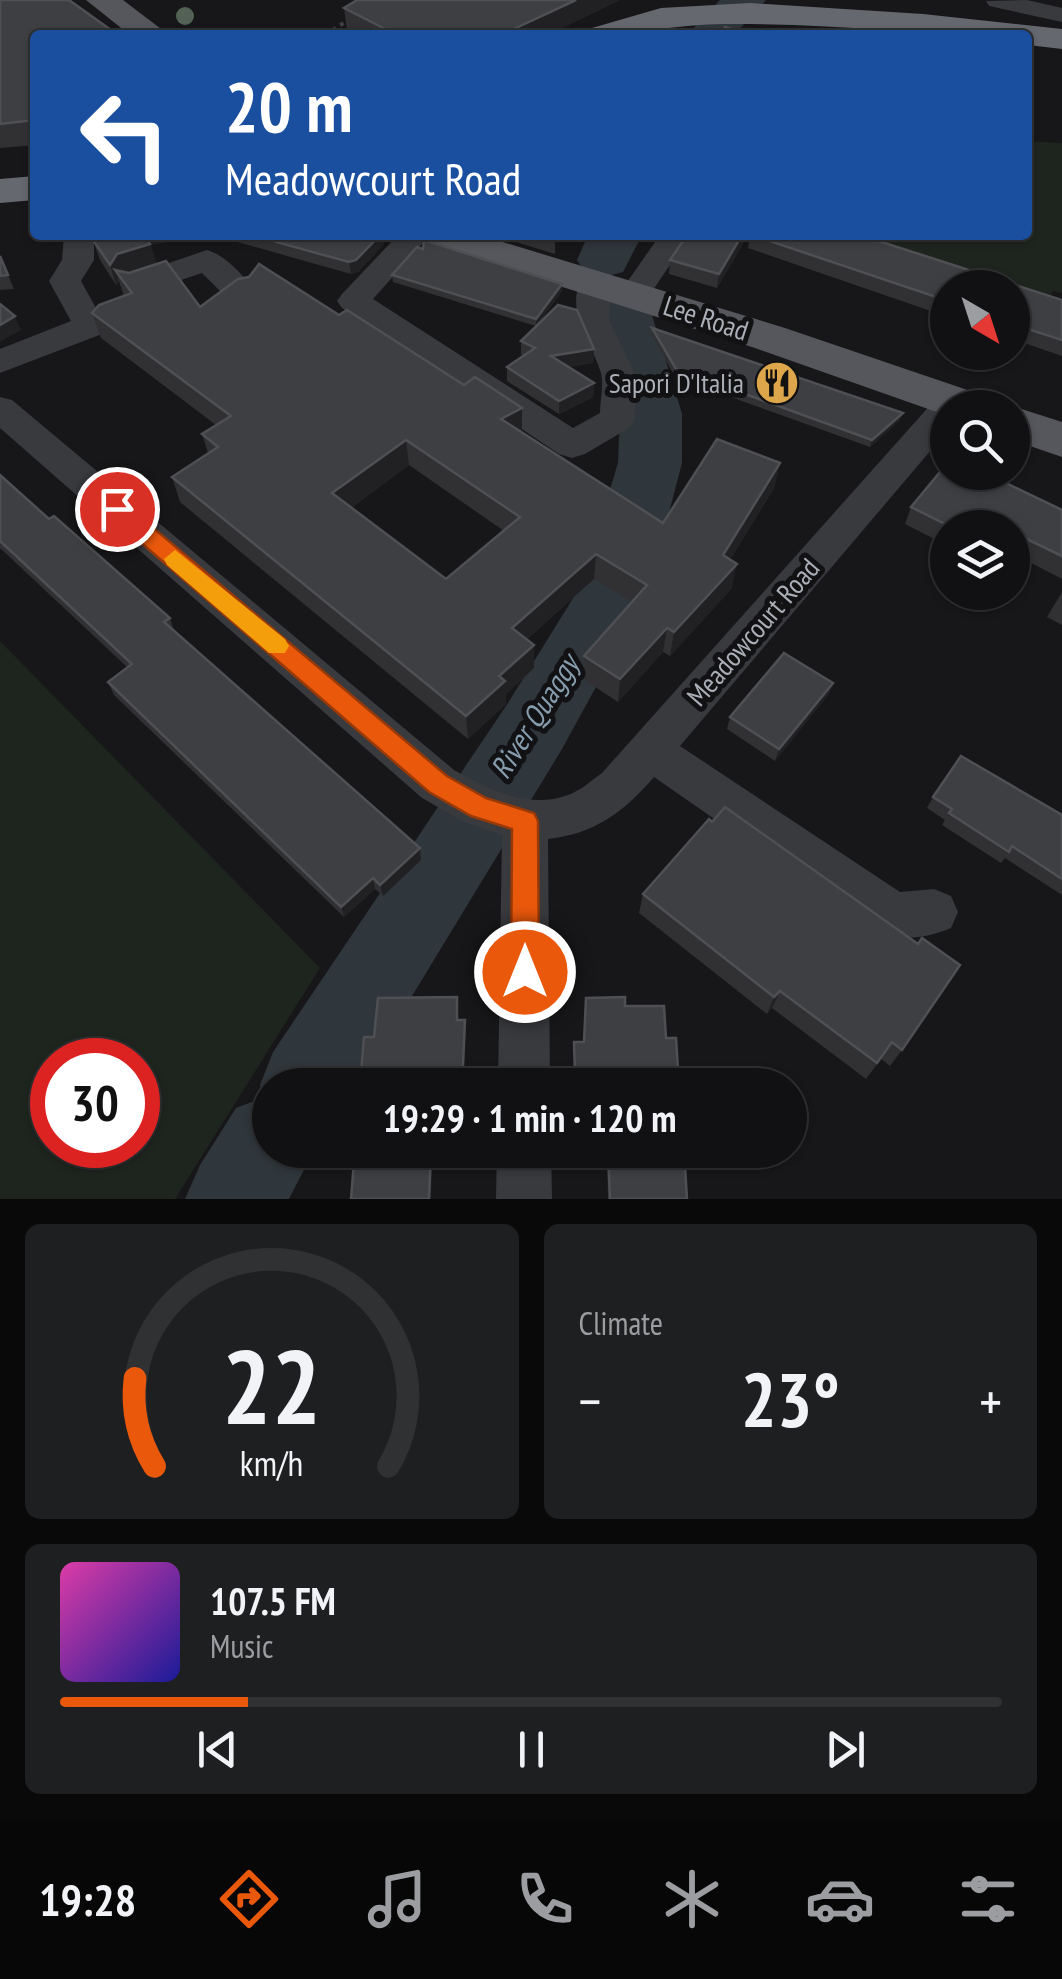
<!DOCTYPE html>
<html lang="en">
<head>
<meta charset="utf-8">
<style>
  :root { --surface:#111113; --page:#1e1f21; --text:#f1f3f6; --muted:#9c9da0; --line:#303133; --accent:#ea580c }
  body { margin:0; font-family:"PT Sans Narrow",sans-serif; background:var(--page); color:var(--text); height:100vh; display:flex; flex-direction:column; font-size:38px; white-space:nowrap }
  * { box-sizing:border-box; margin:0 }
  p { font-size:32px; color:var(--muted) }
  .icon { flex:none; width:55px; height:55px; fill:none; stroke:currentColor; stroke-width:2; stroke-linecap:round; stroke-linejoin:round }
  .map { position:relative; height:1199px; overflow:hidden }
  .side { display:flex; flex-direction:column; gap:25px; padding:25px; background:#09090a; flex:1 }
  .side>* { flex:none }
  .banner { position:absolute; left:30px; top:30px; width:1002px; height:210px; border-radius:10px; box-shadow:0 2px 8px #0004,0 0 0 2px var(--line); background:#1a4fa0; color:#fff; overflow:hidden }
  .needle { width:65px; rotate:141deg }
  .controls { position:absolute; left:930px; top:270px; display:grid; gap:20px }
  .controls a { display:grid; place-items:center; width:100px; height:100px; border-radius:50%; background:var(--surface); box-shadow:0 2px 8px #0004,0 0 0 2px var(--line); font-size:50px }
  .speed { position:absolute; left:30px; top:1038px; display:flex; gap:20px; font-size:50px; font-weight:700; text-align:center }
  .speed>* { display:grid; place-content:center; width:130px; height:130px; border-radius:50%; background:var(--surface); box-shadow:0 2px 8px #0004,0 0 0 2px var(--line); line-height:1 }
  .speed .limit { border:15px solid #d22; background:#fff; color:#111 }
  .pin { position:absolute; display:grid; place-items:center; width:85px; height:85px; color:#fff; margin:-42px; border:5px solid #fff; border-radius:50%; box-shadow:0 2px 10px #0007 }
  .me { position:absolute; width:110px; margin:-55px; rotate:0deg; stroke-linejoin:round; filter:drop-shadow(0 0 8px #0008) }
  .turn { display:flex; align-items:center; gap:35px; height:210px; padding:0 30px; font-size:45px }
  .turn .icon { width:130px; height:130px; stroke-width:2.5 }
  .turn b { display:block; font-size:70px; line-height:85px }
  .big { font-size:75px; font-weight:800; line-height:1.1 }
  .side .tile { flex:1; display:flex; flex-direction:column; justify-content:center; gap:15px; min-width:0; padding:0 35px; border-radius:15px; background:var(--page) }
  .side .dial { align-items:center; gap:0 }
  .dial svg { height:260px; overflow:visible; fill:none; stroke:var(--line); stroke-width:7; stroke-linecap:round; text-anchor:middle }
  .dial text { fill:var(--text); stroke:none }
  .song { display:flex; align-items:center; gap:30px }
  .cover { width:120px; height:120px; border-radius:15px; background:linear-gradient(135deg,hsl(320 70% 55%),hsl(240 70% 35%)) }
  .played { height:10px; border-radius:5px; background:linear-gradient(90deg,var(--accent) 20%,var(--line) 20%) }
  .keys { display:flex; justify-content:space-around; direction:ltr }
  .heat { display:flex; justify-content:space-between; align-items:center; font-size:55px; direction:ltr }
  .side .tiles { flex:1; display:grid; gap:25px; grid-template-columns:1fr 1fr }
  .tile:last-child { grid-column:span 2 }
  .trip { position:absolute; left:252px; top:1068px; width:555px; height:100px; border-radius:50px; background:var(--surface); box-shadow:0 2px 8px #0004,0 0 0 2px var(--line); font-weight:800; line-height:100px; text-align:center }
  .menu { display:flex; height:160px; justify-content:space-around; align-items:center; background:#070708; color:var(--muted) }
  .menu .icon { width:70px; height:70px }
  .menu .current { color:var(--accent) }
  .menu b { font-size:45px; color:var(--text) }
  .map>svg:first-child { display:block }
</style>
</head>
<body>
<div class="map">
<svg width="1062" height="1199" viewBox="0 0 1062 1199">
  <rect width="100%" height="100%" fill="#171719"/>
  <g fill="#1e241e" fill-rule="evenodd">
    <path d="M1028 141 1062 143V293L1053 291 1048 300 837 235H1028Z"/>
    <path d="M0 641 320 968 175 1199H0ZM52 1060H138V1145H52Z"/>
  </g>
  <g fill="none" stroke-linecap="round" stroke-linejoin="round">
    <path stroke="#2f363c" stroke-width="8" d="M615 236 632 244"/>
    <g fill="#2f363c" fill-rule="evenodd">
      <path d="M720 0H766L734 35H687Z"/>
      <path d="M588 235H642L623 272 604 277 585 272 577 260Z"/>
      <path d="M624 297 644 302 652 315 682 414V463L648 592 562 749 358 1085H270V1150H314L289 1199H185L200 1165 236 1108 265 1097 260 1085 273 1052 508 703 580 587 618 463 620 414 596 315 604 302Z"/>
    </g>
    <path stroke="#3f4144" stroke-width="4" stroke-dasharray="4 5" stroke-linecap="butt" d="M325 35 353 17"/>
    <g fill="#393a3e" fill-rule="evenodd">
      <path d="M1027 0 1062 8V22L989 6 986 1Z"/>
      <path d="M64 235H94V260L81 281 106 326 102 334 0 373V349L71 321 49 281 62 260Z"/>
      <path d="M398 235H430L373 299 573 428 600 413C600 401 604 385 601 373 592 342 562 309 584 276H606L611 283 609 320 636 376 635 419 629 428 585 454 572 458 559 454 342 308 337 301 342 294Z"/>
      <path d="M660 235H690L645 302H623L618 295Z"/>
      <path d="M207 250C226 255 246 278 257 294L252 301H230L202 273 136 295 125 292 120 285 125 278Z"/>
      <path d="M953 389 965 393 970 401 966 408H948V430L680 746 900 892 934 889 951 896 958 912 951 928C927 938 901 942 877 932L654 777C624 812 594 834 548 839L550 1085H498L502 835 464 822 422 798 0 428V397L12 400 454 770C488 789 528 810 568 795 580 791 592 780 602 773L941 393Z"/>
      <path d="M497 1150H551L552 1199H496Z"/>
    </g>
    <g fill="#55575c" fill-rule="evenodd">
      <path d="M86 0H123L169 35H130Z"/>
      <path d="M418 235H480L785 328 988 397 995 408H948V416L755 348 424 243Z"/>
      <path d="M1012 406 1062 422V457L1012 440V408H1006Z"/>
    </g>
    <g fill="#65686e" fill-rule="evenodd">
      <path d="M750 3 923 14 1062 29V49L1028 45V35C927 35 826 23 725 24 678 24 634 35 587 35L592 28 661 8Z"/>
      <path d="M35 176V200L0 203V179Z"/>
    </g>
  </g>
  <circle fill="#536254" cx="185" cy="16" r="9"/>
  <g fill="#313134" fill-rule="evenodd">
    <path d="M0 0 35 35V145L0 148Z"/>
    <path d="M357 0H620L547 35H357L347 30 344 8Z"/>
    <path d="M213 235H380L384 244 358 272 351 274Z"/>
    <path d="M493 235H555V254Z"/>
    <path d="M748 235 717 288 669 274 670 260Z"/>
    <path d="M750 235H860L1062 300V356L1012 339V288H948V317L748 248Z"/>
    <path d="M187 238 151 245 156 263 200 307 339 315 464 385 522 408V432L663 523 780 463 774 488 730 560 732 588 670 656 663 652 618 702 583 679 584 656 632 602 594 579 527 639 534 645V668L506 694V704L468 739 180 502 172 477 208 453 202 434 216 425 101 338 92 313 124 296 119 281 116 285 100 260 93 240ZM409 465 504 531 446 579 351 508Z"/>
    <path d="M0 256 8 275 14 289 0 290Z"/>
    <path d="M392 275 562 284V291L537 325 594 349 593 363 568 367 594 383 593 397 559 414 507 381V367L523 356 521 355V341L536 326 393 282Z"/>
    <path d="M652 328 900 420 870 447 675 377 652 335Z"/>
    <path d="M0 475 49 519 170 618 174 631 421 860 383 896 375 889 344 917 114 695 108 682 128 668 0 548Z"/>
    <path d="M948 475 1062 510V579L1012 553V528H948V546L905 524 911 507Z"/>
    <path d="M1062 592V625L1047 617Z"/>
    <path d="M833 683 828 695 775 761 727 729 730 717Z"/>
    <path d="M933 797 1062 815V895L1005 858 1001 863 942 825 945 820 927 808Z"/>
    <path d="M709 819 902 1050 890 1066 881 1059 866 1079 772 1008 767 1014 639 913 643 894Z"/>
    <path d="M625 1006 666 1038 679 1085H584V1082H574V1042H583Z"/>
    <path d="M607 1150H684L687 1199H608Z"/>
  </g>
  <g fill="#212123">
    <path d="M576 0H620L547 35H501Z"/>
    <path d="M140 235H186L187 238 151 245 156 263 124 274 115 270 119 281 116 285 110 265 117 254Z"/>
    <path d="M380 235H383L384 244 358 272 351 274 349 262Z"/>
    <path d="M742 235H748L717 288 719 274Z"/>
    <path d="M562 284V291L536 326V319Z"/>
    <path d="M15 316 21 330 0 342V325Z"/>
    <path d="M594 349 593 363 551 370V356Z"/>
    <path d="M594 383 593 397 559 414V401Z"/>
    <path d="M522 408V434L501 419Z"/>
    <path d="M903 413 900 420 870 447 872 440Z"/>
    <path d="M406 440 409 465 337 518 332 493Z"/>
    <path d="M780 463 774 488 718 580 723 555Z"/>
    <path d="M596 554 594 579 512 652V628Z"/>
    <path d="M737 564 732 588 670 656 674 632Z"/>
    <path d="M667 628 663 652 618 702 620 679Z"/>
    <path d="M534 645V668L506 694V704L468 739 466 716 499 676Z"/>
    <path d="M833 683 828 695 775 761 779 749Z"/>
    <path d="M420 848 421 860 383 896 380 885Z"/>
    <path d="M373 878 375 889 344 917 341 907Z"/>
    <path d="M780 991 772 1008 767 1014 774 997Z"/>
    <path d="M465 1020 466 1029 464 1085H462Z"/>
    <path d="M431 1150H433L431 1199H429Z"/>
  </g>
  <g fill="#3e3f42" stroke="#4f5054" stroke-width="2.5" fill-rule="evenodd">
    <path d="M0 0H69L118 35H35V120L0 124Z"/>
    <path d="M357 0H576L501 35H397L344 8Z"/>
    <path d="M725 27 749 35H722Z"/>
    <path d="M92 235H144L150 244 117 254 110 265 93 240Z"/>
    <path d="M251 235H380L356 260 349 262Z"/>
    <path d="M687 235H742L719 274 670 260Z"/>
    <path d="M752 235H860L1062 300V340L1012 324V288H948V301Z"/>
    <path d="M424 240 562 284 536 319 392 275 417 247 423 249Z"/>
    <path d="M0 256 8 275 0 276Z"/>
    <path d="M166 261 200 307 238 279 249 277 259 264 339 315 347 310 464 385 475 377 522 408 501 419 663 523 717 439 780 463 723 555 737 564 674 632 667 628 620 679 584 656 647 585 596 554 512 628 534 645 499 676 505 681 466 716 172 477 218 447 202 434 231 416 92 313 99 305 132 293 115 270 129 273ZM406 440 520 517 446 579 332 493Z"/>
    <path d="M0 304 15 316 0 325Z"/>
    <path d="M558 305 577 310 594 349 551 356 594 383 559 401 507 367 535 348 521 341Z"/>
    <path d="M652 328 903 413 872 440 676 369Z"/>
    <path d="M940 472 948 475 950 472H983L1062 510V556L1012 532V528H1004L992 521 987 528H953L911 507Z"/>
    <path d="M0 475 49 519 54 516 170 618 164 622 420 848 380 885 373 878 341 907 108 682 132 664 0 541Z"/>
    <path d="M784 653 833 683 779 749 730 717Z"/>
    <path d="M961 756 1062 815V879L1012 846 1009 852 949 813 952 809 933 797Z"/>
    <path d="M725 807 918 944 922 938 960 965 902 1050 892 1042 877 1063 780 991 774 997 643 894 709 819 712 822Z"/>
    <path d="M457 997V1020H465L462 1085H360L364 1037H374L378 998Z"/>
    <path d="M625 997V1006H664L666 1038H676L679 1085H585V1074H575L574 1042H584L586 998Z"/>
    <path d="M355 1150H431L429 1199H351Z"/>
    <path d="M608 1150H684L687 1199H610Z"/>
  </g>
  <path fill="#ea580c" stroke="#983908" stroke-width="2.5" d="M117 501 125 504 447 776 486 798 534 813 538 821 539 972 535 982 525 986 515 982 511 972 512 829 471 816 429 792 109 515 106 509 109 504Z"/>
  <path fill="#f59e0b" d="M175 550 285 639 289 646 285 653H269L167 565 164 559Z"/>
  <defs>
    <g id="restaurant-disc" transform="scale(2.25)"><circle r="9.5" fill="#dda64b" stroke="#121214"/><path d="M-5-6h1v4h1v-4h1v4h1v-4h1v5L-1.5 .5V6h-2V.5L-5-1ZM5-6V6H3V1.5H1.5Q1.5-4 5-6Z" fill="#111"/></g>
  </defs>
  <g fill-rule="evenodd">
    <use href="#restaurant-disc" x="777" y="383"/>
  </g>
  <g text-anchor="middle" stroke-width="10" stroke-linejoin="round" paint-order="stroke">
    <g font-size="28" fill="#abafb7" stroke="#121214">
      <text transform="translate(706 318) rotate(18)" y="10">Lee Road</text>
      <text transform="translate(753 632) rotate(-49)" y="10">Meadowcourt Road</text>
    </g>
    <g font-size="28" fill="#abafb7" stroke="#121214" text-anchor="end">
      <text x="744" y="393">Sapori D'Italia</text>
    </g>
    <g font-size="30" font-style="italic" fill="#869dae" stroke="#121214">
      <text transform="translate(535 717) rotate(-58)" y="10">River Quaggy</text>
    </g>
  </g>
</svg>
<div class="controls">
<a><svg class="needle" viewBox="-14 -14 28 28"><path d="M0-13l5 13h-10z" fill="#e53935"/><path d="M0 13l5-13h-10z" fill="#9c9da0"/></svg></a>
<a><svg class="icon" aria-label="search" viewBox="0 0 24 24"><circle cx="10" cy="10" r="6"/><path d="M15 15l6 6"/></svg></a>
<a><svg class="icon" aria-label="layers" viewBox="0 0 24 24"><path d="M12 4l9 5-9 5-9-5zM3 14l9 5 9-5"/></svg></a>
</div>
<div class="speed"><div class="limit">30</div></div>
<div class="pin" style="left:117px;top:509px;background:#d93025"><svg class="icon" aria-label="arrive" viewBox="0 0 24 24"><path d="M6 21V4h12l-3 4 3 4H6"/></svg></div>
<svg class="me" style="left:525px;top:972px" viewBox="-20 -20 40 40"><circle r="17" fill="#ea580c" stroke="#fff" stroke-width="3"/><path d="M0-11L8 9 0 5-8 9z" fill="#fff"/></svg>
<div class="trip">19:29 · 1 min · 120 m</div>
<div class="banner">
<div class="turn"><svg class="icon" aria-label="left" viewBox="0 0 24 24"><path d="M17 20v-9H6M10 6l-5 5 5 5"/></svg><div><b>20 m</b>Meadowcourt Road</div></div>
</div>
</div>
<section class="side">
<div class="tiles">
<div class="tile dial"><svg viewBox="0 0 100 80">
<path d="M14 69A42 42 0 1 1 86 69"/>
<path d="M14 69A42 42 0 0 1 8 42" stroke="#ea580c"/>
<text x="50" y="56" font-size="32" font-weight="700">22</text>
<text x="50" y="72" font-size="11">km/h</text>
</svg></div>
<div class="tile"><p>Climate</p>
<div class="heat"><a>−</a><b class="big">23°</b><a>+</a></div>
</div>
<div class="tile">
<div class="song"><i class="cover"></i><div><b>107.5 FM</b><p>Music</p></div></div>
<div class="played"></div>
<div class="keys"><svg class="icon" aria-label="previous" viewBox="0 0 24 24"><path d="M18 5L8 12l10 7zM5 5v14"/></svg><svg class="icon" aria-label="pause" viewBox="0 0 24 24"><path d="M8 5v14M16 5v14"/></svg><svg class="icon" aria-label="next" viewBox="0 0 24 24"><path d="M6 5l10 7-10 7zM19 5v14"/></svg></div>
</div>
</div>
</section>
<nav class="menu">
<b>19:28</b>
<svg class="icon current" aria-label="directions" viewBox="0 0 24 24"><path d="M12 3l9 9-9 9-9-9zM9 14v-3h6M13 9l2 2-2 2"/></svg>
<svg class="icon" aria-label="music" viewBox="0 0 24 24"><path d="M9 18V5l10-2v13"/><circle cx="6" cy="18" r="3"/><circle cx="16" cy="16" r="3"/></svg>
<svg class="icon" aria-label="phone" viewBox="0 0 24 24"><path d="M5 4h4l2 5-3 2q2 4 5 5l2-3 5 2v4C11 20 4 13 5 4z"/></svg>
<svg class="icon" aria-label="climate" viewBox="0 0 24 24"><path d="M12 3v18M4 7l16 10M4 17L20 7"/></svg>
<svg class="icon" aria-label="car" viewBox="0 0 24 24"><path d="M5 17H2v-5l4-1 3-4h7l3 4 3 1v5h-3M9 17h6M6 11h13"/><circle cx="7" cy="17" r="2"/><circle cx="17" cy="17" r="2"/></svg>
<svg class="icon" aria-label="filters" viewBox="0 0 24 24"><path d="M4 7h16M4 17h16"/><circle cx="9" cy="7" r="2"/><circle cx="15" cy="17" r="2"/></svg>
</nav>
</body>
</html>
